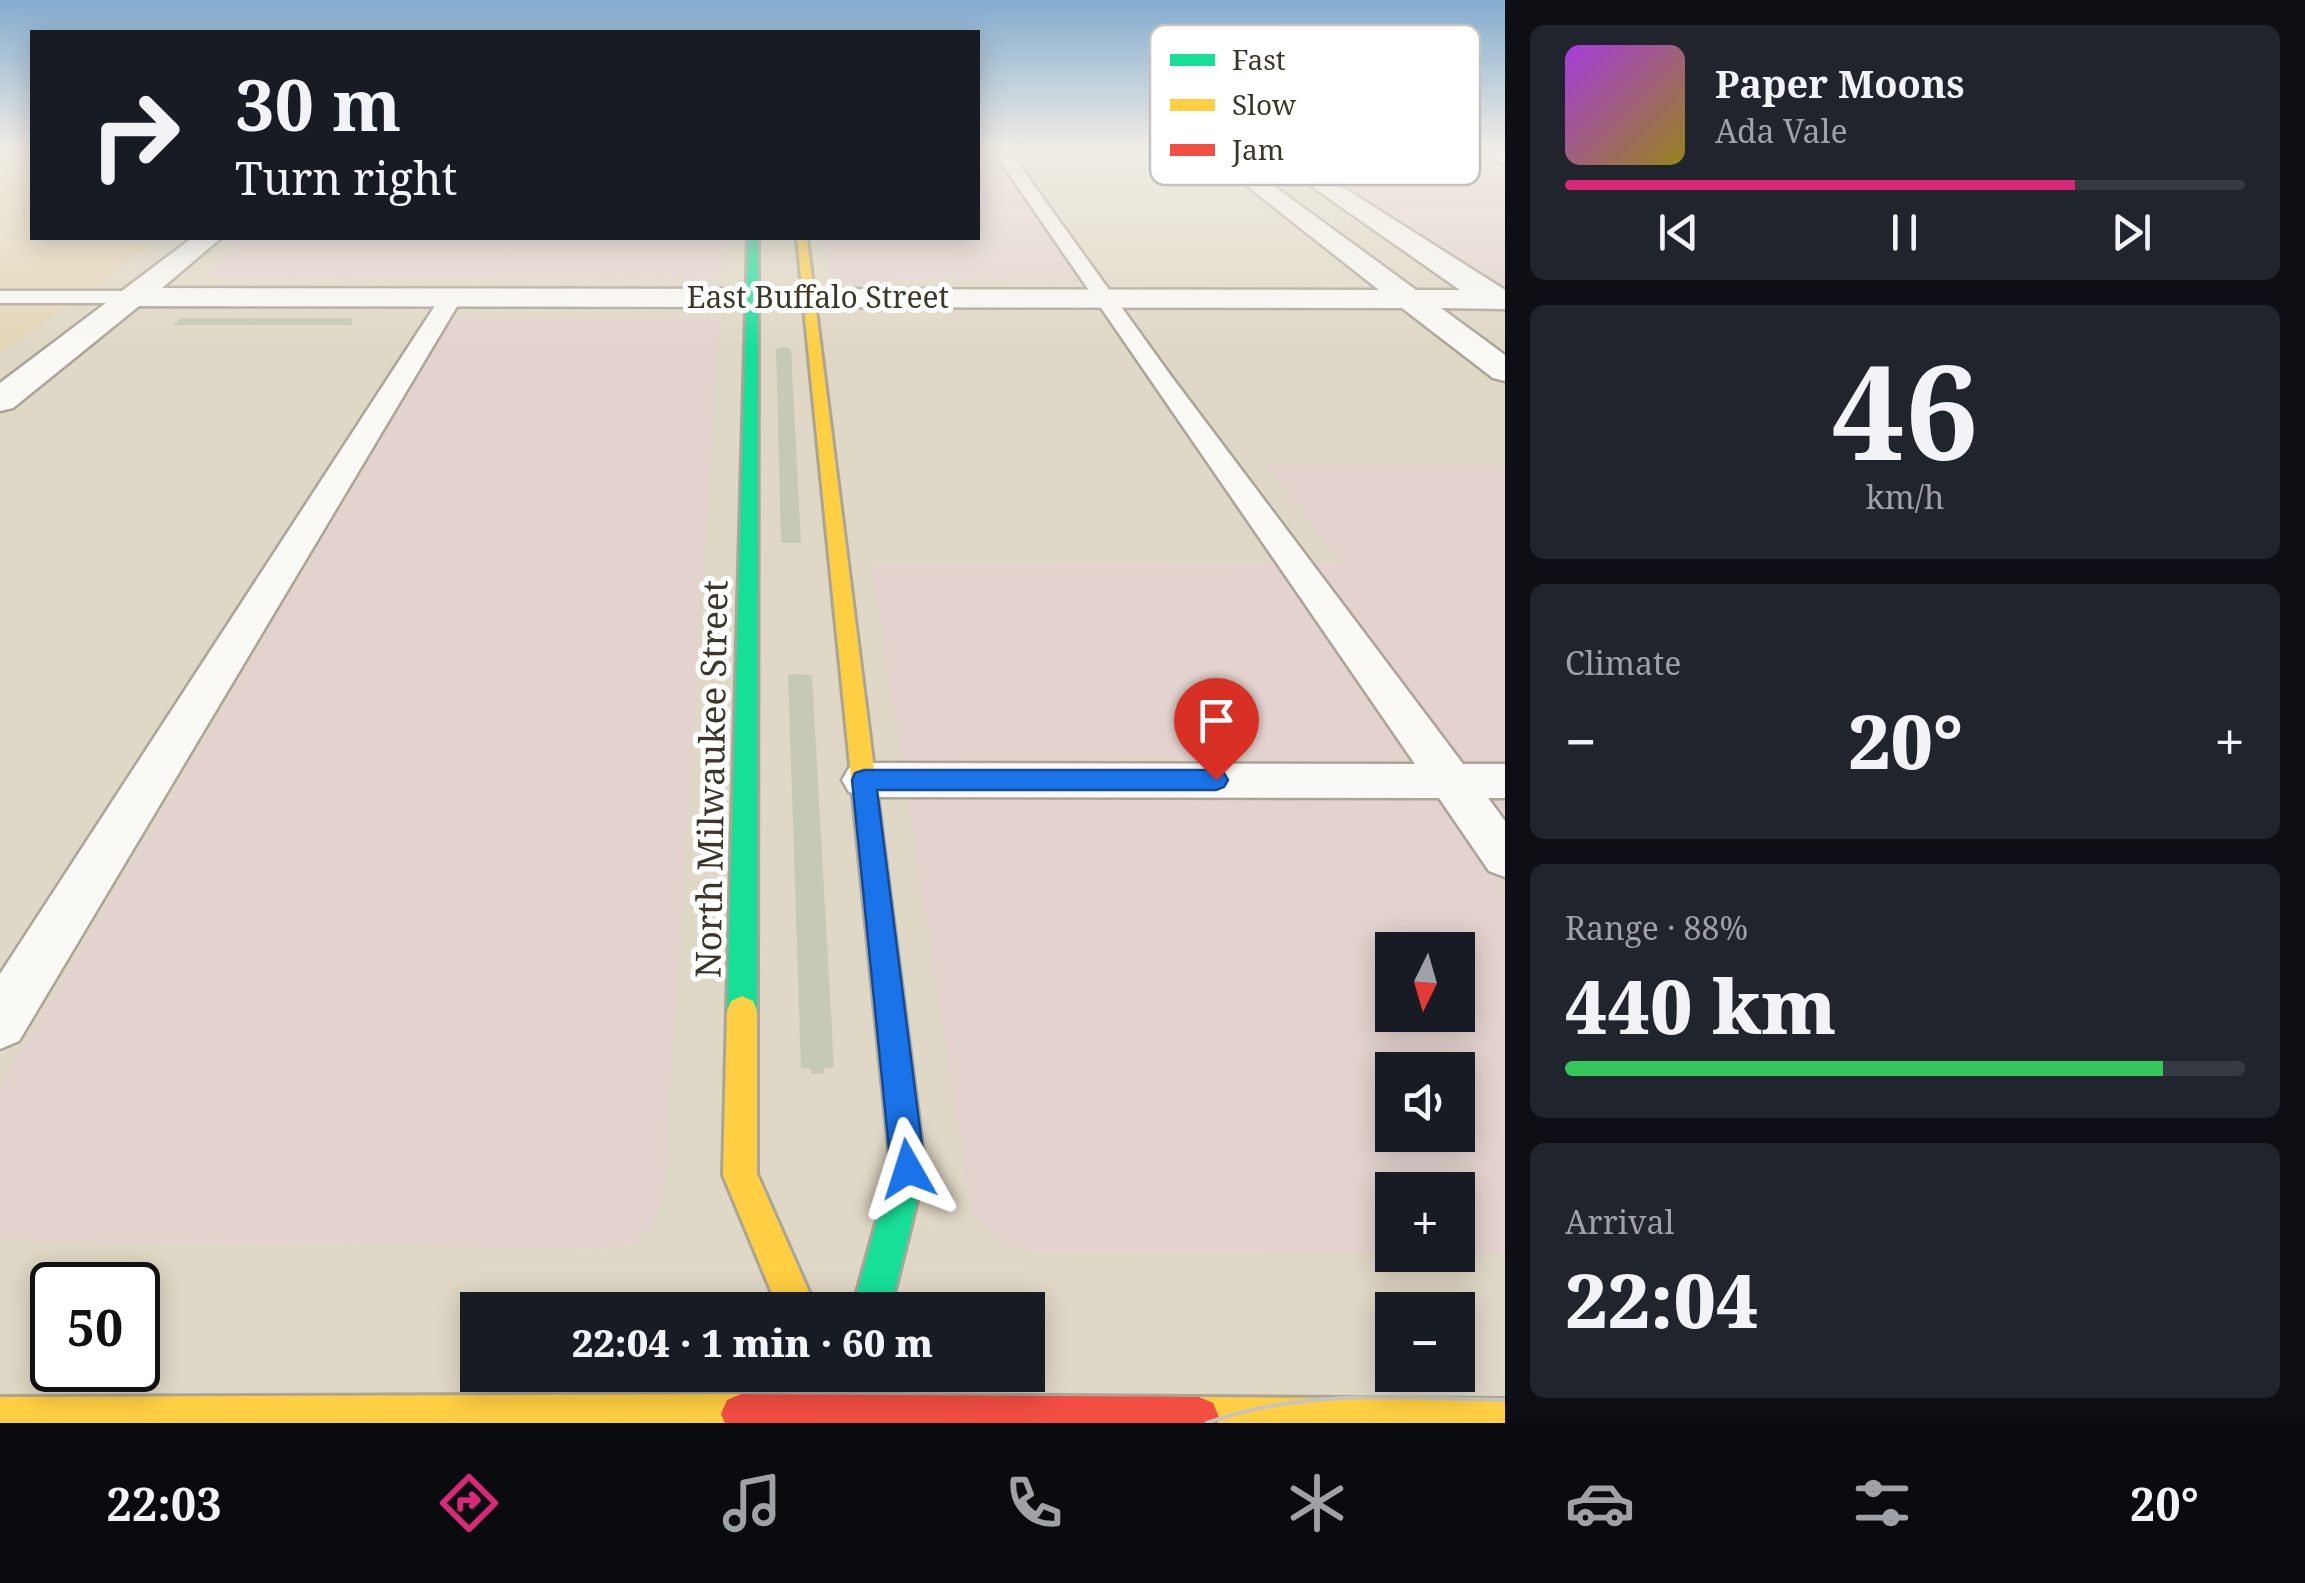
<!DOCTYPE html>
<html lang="en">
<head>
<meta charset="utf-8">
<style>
  :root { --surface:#171b24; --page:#20242c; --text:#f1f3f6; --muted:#9ea1a6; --line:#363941; --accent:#db2777 }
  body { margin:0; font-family:"Noto Serif",serif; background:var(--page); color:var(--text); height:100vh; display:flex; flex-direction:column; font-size:38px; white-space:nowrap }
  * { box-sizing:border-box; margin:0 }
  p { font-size:32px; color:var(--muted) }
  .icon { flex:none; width:55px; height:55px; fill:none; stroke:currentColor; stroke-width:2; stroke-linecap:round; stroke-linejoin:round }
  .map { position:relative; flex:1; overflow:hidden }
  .details { display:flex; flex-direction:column; gap:25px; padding:25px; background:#0d0f14; width:800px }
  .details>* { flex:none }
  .guide { position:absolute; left:30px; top:30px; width:950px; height:210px; border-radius:0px; box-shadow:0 5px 25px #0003; background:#171b24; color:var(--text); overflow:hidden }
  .needle { width:65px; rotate:185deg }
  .tools { position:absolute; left:1375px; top:932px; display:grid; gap:20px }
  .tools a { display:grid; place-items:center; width:100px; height:100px; border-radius:0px; background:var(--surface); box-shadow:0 5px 25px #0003; font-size:50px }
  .speed { position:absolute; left:30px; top:1262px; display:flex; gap:20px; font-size:50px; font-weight:700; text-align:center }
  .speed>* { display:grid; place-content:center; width:130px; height:130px; border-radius:50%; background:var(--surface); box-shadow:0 5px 25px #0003; line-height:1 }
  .speed .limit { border:5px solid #111; border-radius:15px; background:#fff; color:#111 }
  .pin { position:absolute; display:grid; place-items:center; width:85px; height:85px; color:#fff; margin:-102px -42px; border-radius:50% 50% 50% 0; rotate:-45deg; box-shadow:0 0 10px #0007 }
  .pin .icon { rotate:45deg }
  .me { position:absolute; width:110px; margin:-55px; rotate:354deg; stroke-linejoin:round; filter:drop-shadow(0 0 8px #0008) }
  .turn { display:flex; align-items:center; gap:35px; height:210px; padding:0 40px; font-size:45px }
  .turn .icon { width:130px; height:130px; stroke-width:2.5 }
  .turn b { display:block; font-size:70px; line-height:85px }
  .big { font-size:75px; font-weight:800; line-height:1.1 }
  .details .tile { flex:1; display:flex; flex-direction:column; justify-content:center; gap:15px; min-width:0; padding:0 35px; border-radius:15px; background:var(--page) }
  .details .dial { align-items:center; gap:0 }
  .dial b { font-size:130px; line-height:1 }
  .song { display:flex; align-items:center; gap:30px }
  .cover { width:120px; height:120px; border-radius:15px; background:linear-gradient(135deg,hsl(280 70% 55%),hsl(50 70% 35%)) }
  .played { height:10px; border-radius:5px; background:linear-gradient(90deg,var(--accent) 75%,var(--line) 75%) }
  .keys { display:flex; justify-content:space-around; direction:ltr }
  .heat { display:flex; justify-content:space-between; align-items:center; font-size:55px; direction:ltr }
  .charge { height:15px; border-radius:8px; background:linear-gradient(90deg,#34c759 88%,var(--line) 0) }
  .trip { position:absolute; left:460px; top:1292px; width:585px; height:100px; border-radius:0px; background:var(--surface); box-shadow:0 5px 25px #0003; font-weight:800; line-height:100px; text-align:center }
  .dock { display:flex; height:160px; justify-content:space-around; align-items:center; background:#090b0e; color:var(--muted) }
  .dock .icon { width:70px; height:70px }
  .dock .selected { color:var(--accent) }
  .dock b { font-size:45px; color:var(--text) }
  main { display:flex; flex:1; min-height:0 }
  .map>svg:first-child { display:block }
</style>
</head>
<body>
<main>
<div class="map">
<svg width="1505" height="1423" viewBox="0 0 1505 1423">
  <rect width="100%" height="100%" fill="#e0d8c6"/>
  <g fill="#e3d2ce" fill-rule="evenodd">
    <path d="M978 148H1199L1208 155H995L1080 279H891L882 286H849L830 279 824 238H978Z"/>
    <path d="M1278 148H1505V287L1495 286Z"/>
    <path d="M247 238H728L725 273 701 280 222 278 210 273V269Z"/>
    <path d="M452 318 720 319 663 1199 651 1227 633 1244 605 1249 0 1240V1088Z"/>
    <path d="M1267 465H1505V887H1498L1505 897V1254H1458V1190H1392V1254L1040 1252 1013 1247 989 1230 972 1212 872 565 1342 564ZM1392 950H1458V1015H1392ZM1392 1070H1458V1135H1392Z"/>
  </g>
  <path fill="#e3d6b7" d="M0 148H32V238H162L0 354Z"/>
  <g fill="#c5c9b6">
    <path d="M181 318H351L352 325H173Z"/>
    <path d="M785 347 791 349 801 543H781L776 349Z"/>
    <path d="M788 674 812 675 834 1067 824 1068 823 1074H811V1069L801 1068Z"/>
  </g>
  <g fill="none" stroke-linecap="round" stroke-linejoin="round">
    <g stroke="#aba597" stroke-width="5">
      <g id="lane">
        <path d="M991 148H1007L1171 376 1463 764H1505V798H1488L1505 821V877L1489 871 1439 798 864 797 849 792 842 780 849 768 864 763 1415 764Z"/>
        <path d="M1472 148H1492L1505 154V165Z"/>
        <path d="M0 291H132L143 297 132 303H0Z"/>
        <path d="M451 291 462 298 19 1041 0 1049V974L440 298Z"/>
      </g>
    </g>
    <g stroke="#aba597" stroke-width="5">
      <path id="street" d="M1199 148H1222L1416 290H1460L1257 148H1281L1505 290V309L1441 308 1505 355V381L1493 378 1402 308 139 306 13 408 0 411V383L192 238H221L162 288 1379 290Z"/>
    </g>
    <g stroke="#aba597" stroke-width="6">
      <g id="fast">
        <path d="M748 238H758L757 1011 753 1021 742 1026 731 1021 727 1011Z"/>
        <path d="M873 854 882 857 886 865 925 1169 890 1310H852L891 1169 860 865 864 857Z"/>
      </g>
    </g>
    <g stroke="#aba597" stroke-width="6">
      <g id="slow">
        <path d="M797 238H807L886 865 882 873 873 876 864 873 860 865Z"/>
        <path d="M742 996 753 1001 757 1011V1174L817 1310H779L723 1175 727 1011 731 1001Z"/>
        <path d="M741 1394 755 1400 761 1414 757 1423H0V1397Z"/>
        <path d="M1199 1397 1505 1399V1423H1181L1179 1417 1185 1403Z"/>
      </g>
    </g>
    <g stroke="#aba597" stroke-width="6">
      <path id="jam" d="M741 1394 1199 1397 1213 1403 1219 1417 1217 1423H725L721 1414 727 1400Z"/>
    </g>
    <use href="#lane" fill="#faf9f6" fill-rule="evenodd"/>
    <use href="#street" fill="#faf9f6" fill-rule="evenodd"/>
    <use href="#fast" fill="#16e098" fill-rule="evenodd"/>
    <use href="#slow" fill="#ffcf43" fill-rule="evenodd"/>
    <use href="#jam" fill="#f24e42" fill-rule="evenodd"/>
    <path stroke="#c6c4c0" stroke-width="4" d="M1207 1423C1302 1388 1405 1398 1505 1400"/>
  </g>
  <linearGradient id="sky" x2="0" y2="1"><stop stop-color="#83accf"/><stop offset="0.43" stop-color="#f1ede5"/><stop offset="1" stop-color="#f1ede5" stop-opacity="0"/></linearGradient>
  <rect width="1505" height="347" fill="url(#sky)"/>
  <path fill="#1a73e8" stroke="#114b97" stroke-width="2.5" d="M864 770H1216L1224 773 1228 780 1224 787 1216 790H877L925 1169 920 1181 908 1186 896 1181 891 1169 852 780 855 773Z"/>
  <g text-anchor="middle" stroke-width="10" stroke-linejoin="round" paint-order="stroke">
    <g font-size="30" fill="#3c3729" stroke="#fff">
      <text x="818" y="308">East Buffalo Street</text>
    </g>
    <g font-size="35" fill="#3c3729" stroke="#fff">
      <text transform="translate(712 779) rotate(-89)" y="12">North Milwaukee Street</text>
    </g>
  </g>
  <rect x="1150" y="25" width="330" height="160" rx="15" fill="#fff" stroke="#c4c3bf" stroke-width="2.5"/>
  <rect x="1170" y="54" width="45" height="12" fill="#16e098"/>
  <rect x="1170" y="99" width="45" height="12" fill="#ffcf43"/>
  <rect x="1170" y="144" width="45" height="12" fill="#f24e42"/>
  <g font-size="28" fill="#3c3729">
    <text x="1232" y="70">Fast</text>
    <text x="1232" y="115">Slow</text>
    <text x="1232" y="160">Jam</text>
  </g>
</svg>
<div class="tools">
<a><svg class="needle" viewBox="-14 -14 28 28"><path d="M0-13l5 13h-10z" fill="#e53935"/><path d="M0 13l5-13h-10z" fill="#9ea1a6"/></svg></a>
<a><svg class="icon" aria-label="sound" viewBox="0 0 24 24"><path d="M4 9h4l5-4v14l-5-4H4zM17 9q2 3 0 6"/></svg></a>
<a>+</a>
<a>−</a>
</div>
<div class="speed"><div class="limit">50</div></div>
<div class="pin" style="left:1216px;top:780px;background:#d93025"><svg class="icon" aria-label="arrive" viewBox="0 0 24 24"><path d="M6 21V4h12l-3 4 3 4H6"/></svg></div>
<svg class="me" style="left:908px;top:1169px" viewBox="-20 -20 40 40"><path d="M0-17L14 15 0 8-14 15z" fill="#1a73e8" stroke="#fff" stroke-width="4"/></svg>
<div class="trip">22:04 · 1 min · 60 m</div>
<div class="guide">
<div class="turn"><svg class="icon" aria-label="right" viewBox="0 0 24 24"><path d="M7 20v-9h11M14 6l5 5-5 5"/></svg><div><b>30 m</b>Turn right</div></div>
</div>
</div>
<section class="details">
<div class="tile">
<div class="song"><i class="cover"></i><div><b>Paper Moons</b><p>Ada Vale</p></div></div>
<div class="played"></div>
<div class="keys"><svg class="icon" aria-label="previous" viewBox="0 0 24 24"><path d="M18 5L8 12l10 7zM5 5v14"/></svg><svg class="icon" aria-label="pause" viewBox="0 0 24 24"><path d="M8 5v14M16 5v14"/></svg><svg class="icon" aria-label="next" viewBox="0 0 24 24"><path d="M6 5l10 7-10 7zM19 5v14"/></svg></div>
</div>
<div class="tile dial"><b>46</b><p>km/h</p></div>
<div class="tile"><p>Climate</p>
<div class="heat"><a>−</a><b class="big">20°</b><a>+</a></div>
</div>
<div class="tile"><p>Range · 88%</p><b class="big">440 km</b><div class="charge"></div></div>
<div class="tile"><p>Arrival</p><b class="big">22:04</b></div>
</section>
</main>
<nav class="dock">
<b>22:03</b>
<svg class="icon selected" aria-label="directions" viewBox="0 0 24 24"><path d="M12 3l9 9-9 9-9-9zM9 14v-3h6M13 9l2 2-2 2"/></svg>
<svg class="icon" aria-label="music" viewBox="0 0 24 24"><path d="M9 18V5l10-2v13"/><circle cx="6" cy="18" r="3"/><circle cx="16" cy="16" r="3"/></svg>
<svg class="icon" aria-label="phone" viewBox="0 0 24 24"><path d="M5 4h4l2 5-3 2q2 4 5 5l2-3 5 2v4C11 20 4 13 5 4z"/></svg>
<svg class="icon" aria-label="climate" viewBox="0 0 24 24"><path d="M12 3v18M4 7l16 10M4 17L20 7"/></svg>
<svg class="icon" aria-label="car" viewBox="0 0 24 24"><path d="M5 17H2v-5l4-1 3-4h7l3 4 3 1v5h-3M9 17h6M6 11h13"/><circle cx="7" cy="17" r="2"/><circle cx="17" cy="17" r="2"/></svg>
<svg class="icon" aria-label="filters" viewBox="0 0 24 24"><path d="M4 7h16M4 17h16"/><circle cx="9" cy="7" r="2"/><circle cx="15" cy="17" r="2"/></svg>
<b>20°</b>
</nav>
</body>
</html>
